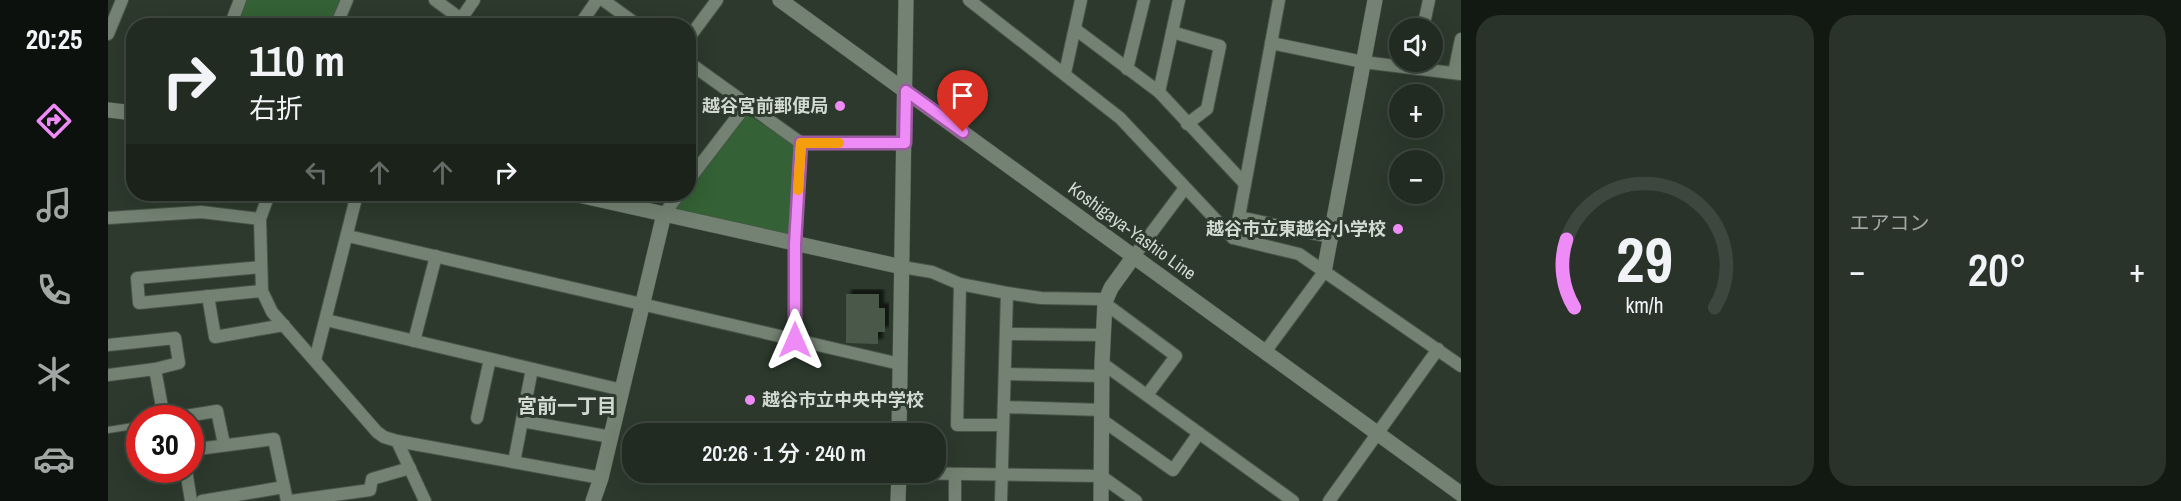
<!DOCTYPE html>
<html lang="ja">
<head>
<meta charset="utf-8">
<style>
  :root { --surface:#212b21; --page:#29332a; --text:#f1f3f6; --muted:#a2a7a5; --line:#3e473f; --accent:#ef8bf7 }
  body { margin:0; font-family:"Archivo Narrow","Noto Sans JP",sans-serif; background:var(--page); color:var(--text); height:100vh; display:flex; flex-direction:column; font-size:22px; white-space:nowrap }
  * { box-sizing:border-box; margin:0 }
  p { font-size:20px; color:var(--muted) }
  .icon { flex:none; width:33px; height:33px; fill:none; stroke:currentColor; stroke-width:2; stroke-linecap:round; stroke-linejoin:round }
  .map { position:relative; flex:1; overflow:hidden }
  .details { display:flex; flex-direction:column; gap:15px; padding:15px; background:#121812; width:720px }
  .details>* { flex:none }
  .guide { position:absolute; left:18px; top:18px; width:570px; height:183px; border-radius:24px; box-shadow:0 6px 24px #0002,0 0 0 2px var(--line); background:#212b21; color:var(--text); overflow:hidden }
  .controls { position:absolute; left:1281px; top:18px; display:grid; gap:12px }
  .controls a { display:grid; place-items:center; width:54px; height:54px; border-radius:50%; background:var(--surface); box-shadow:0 6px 24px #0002,0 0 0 2px var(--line); font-size:30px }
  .speed { position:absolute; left:18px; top:405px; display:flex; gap:12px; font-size:30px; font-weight:700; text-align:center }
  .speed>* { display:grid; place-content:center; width:78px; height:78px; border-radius:50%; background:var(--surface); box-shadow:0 6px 24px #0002,0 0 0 2px var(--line); line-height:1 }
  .speed .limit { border:9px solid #d22; background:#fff; color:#111 }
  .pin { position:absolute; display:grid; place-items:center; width:51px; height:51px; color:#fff; margin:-62px -26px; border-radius:50% 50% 50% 0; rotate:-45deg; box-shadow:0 0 6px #0007 }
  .pin .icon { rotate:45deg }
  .me { position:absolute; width:66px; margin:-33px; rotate:0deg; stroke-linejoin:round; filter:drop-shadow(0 0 4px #0008) }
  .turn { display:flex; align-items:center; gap:21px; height:126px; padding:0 24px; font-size:27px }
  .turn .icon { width:78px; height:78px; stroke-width:2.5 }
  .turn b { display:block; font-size:42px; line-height:51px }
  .lanes { display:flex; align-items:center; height:57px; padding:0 24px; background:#0003; justify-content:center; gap:30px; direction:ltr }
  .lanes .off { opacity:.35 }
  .big { font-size:45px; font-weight:600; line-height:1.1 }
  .details .card { flex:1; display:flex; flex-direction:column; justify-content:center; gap:9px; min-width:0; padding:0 21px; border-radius:24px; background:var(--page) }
  .details .dial { align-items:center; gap:0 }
  .dial svg { height:156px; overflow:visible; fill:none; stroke:var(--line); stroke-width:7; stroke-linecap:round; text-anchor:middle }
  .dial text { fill:var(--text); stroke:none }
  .heat { display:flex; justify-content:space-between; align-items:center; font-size:33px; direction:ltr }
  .details .tiles { flex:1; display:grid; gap:15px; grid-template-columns:repeat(2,1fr) }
  .trip { position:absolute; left:514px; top:423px; width:324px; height:60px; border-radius:24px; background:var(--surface); box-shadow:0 6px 24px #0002,0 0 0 2px var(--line); font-weight:600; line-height:60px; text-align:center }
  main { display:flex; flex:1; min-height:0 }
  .tabs { display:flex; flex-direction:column; width:108px; justify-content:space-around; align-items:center; background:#0d110d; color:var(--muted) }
  .tabs .icon { width:42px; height:42px }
  .tabs .selected { color:var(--accent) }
  .tabs b { font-size:27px; color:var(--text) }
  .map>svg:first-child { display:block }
</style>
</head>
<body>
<main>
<nav class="tabs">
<b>20:25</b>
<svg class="icon selected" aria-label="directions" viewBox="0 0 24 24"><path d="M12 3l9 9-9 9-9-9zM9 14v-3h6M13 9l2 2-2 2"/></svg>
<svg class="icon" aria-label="music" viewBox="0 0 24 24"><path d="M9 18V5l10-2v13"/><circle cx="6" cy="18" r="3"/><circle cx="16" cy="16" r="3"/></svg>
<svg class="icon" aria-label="phone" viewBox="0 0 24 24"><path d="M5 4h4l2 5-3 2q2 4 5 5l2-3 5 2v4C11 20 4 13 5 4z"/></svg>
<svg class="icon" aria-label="climate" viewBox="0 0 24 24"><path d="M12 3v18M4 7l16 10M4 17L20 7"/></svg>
<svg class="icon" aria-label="car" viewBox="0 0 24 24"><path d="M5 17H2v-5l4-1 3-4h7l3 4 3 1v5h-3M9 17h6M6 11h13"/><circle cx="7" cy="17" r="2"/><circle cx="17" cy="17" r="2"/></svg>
</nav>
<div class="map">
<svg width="1353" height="501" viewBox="0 0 1353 501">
  <defs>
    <filter id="shadow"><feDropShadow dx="5" dy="-5" stdDeviation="1.5" flood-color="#0009"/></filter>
  </defs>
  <rect width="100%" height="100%" fill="#2c392c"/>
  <g fill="#346135">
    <path d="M135 0H235L224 25 125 26Z"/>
    <path d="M638 113 688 146 683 238 563 211 576 194H580L581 188Z"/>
  </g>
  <path fill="#4a5849" filter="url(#shadow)" d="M738 294H771V308H777V332H770V344L738 343Z"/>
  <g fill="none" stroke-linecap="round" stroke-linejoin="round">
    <g stroke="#495449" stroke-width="8">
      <path id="lane" d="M0 430 32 425"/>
    </g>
    <g stroke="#495449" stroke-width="14">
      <g id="street">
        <path d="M327 0 353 19"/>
        <path d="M495 0 531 26"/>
        <path d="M861 0 1012 118 1125 238 1191 254 1353 366"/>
        <path d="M122 26 132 0"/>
        <path d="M228 26 239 0"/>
        <path d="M348 26 366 0"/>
        <path d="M471 26 489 0"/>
        <path d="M1315 28 1321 0"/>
        <path d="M967 29 1051 92 1137 184"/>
        <path d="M1064 32 1112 46 1099 109 1079 124"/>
        <path d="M0 34 14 0"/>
        <path d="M580 39 609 0"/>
        <path d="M1163 43 1255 62 1353 74"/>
        <path d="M580 62 693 143H797"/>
        <path d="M1019 69 1036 0"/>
        <path d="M957 73 973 0"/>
        <path d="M1346 73 1353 39"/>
        <path d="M1051 92 1071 0"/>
        <path d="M580 181 639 104"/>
        <path d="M161 194 152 219 154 291 164 312 269 432 276 437 289 441 317 501"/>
        <path d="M556 214 571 194"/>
        <path d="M1131 217 1222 237"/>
        <path d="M0 218 93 212 152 219"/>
        <path d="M240 236 792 364"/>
        <path d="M1125 238 1131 217 1171 0"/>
        <path d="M1026 256 1077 188"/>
        <path d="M153 267 29 278 31 303 154 291"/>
        <path d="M794 267 824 272 852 284 899 293 933 298 991 299 1068 356 1039 395"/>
        <path d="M852 284 849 425H895"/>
        <path d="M100 296 107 337 176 325"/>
        <path d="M218 320 514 390"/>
        <path d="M898 334 995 335"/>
        <path d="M306 341 328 256"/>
        <path d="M687 341V244L693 143"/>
        <path d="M0 345 67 338 71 363 47 369 0 375"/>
        <path d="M1157 352 1216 272"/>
        <path d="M207 360 249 194"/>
        <path d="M994 363 1185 501"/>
        <path d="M47 369 56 418"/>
        <path d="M897 374 994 376"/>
        <path d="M896 407 994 410"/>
        <path d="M65 418 109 411 116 444"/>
        <path d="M369 418 382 359"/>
        <path d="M994 420 1065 470 1091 433"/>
        <path d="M414 421 503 437"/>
        <path d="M289 441 493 478"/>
        <path d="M82 450 166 439 179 501"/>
        <path d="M406 462 424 369"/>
        <path d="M78 470 83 501"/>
        <path d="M791 473 993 476 1028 501"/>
        <path d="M94 501 176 487"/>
        <path d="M183 501 262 490 264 479 302 468"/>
        <path d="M847 501V474"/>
        <path d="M893 501 899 293"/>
        <path d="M1221 501 1330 349"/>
      </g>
    </g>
    <g stroke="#495449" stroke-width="16">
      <g id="secondary">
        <path d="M672 0 1353 494"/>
        <path d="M0 110 26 113"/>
        <path d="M466 194 794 267"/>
        <path d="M1216 272 1267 0"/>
        <path d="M791 434 798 0"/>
        <path d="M485 501 493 478 556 214"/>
        <path d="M790 501 791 472"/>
        <path d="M993 501 994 363 997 302 1003 288 1026 256"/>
      </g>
    </g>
    <use href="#lane" stroke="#738272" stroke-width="6"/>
    <use href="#street" stroke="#738272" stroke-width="12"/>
    <use href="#secondary" stroke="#738272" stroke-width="15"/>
  </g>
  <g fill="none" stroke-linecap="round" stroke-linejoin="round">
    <g stroke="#9b5aa1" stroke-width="15">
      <path id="route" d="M687 340V244L693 143H797L798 91 855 132"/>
    </g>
    <use href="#route" stroke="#ef8bf7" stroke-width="10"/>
    <path stroke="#f59e0b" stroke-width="10" d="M690 190 693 143H731"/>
  </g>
  <g fill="#ef8bf7" stroke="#2c392c" stroke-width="2">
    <circle cx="732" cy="106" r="6"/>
    <circle cx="1290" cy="229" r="6"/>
    <circle cx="642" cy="400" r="6"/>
  </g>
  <g text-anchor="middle" stroke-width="6" stroke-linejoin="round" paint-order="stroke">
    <g font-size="18" font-weight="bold" fill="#d2dad1" stroke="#2c392c" text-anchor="end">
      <text x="720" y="112">越谷宮前郵便局</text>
      <text x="1278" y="235">越谷市立東越谷小学校</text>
      <text x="654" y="406" text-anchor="start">越谷市立中央中学校</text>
    </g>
    <g font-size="18" fill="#d2dad1" stroke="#2c392c">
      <text transform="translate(1024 231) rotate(36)" y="6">Koshigaya-Yashio Line</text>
    </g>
    <g font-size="20" font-weight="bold" fill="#d2dad1" stroke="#2c392c">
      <text x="459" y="413">宮前一丁目</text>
    </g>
  </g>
</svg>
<div class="controls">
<a><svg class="icon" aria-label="sound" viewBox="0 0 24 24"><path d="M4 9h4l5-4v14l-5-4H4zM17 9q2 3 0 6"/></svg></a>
<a>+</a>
<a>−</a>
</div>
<div class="speed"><div class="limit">30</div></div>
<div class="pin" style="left:855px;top:132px;background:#d93025"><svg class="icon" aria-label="arrive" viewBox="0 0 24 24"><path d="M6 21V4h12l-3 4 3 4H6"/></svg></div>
<svg class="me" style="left:687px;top:340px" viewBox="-20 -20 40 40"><path d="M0-17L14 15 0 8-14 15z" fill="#ef8bf7" stroke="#fff" stroke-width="4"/></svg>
<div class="trip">20:26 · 1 分 · 240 m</div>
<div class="guide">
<div class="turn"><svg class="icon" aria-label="right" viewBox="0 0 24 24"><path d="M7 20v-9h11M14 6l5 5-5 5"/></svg><div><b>110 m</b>右折</div></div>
<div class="lanes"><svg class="icon off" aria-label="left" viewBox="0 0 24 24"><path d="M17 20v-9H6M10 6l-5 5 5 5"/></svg><svg class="icon off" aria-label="ahead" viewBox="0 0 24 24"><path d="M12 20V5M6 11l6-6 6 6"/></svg><svg class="icon off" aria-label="ahead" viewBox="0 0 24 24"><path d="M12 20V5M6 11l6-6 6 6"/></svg><svg class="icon" aria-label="right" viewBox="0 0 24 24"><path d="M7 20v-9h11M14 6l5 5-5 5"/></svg></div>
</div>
</div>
<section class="details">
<div class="tiles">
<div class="card dial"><svg viewBox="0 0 100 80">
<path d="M14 69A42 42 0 1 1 86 69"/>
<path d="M14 69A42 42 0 0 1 10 34" stroke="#ef8bf7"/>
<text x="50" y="56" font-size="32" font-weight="700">29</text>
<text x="50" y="72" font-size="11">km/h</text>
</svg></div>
<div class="card"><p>エアコン</p>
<div class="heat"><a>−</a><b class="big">20°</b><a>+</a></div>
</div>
</div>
</section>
</main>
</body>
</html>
